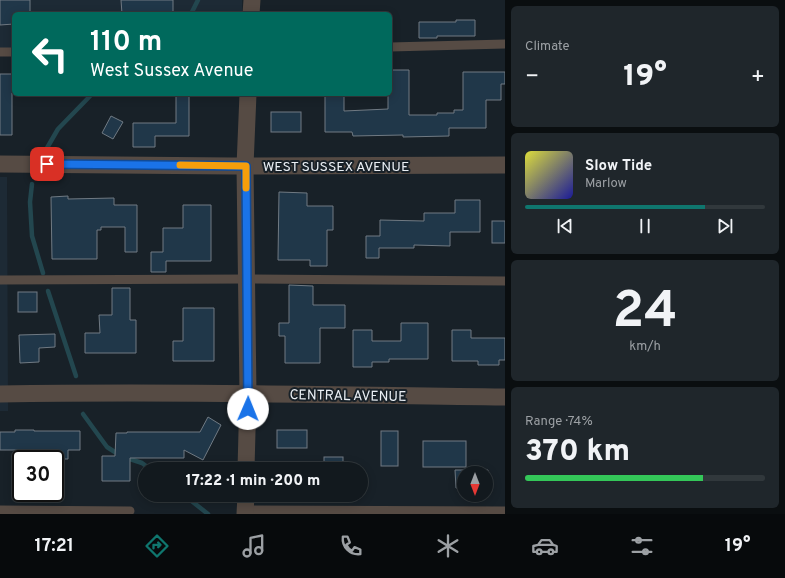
<!DOCTYPE html>
<html lang="en">
<head>
<meta charset="utf-8">
<style>
  :root { --surface:#12191e; --page:#1f262b; --text:#f1f3f6; --muted:#9ca0a4; --line:#31383c; --accent:#0f766e }
  body { margin:0; font-family:Overpass,sans-serif; background:var(--page); color:var(--text); height:100vh; display:flex; flex-direction:column; font-size:15px; white-space:nowrap }
  * { box-sizing:border-box; margin:0 }
  p { font-size:13px; color:var(--muted) }
  .icon { flex:none; width:22px; height:22px; fill:none; stroke:currentColor; stroke-width:2; stroke-linecap:round; stroke-linejoin:round }
  .map { position:relative; flex:1; overflow:hidden }
  .drawer { display:flex; flex-direction:column; gap:6px; padding:6px; background:#0a0e10; width:280px }
  .drawer>* { flex:none }
  .top-card { position:absolute; left:12px; top:12px; width:380px; height:84px; border-radius:6px; box-shadow:0 2px 10px #0003,0 0 0 1px var(--line); background:#00695c; color:#fff; overflow:hidden }
  .needle { width:26px; rotate:180deg }
  .tools { position:absolute; left:457px; top:466px; display:grid; gap:8px }
  .tools a { display:grid; place-items:center; width:36px; height:36px; border-radius:50%; background:var(--surface); box-shadow:0 2px 10px #0003,0 0 0 1px var(--line); font-size:20px }
  .speed { position:absolute; left:12px; top:450px; display:flex; gap:8px; font-size:20px; font-weight:700; text-align:center }
  .speed>* { display:grid; place-content:center; width:52px; height:52px; border-radius:50%; background:var(--surface); box-shadow:0 2px 10px #0003,0 0 0 1px var(--line); line-height:1 }
  .speed .limit { border:2px solid #111; border-radius:6px; background:#fff; color:#111 }
  .pin { position:absolute; display:grid; place-items:center; width:34px; height:34px; color:#fff; margin:-17px; border-radius:8px; box-shadow:0 2px 6px #0006 }
  .me { position:absolute; width:44px; margin:-22px; rotate:1deg; stroke-linejoin:round; filter:drop-shadow(0 0 3px #0008) }
  .turn { display:flex; align-items:center; gap:14px; height:84px; padding:0 12px; font-size:18px }
  .turn .icon { width:52px; height:52px; stroke-width:2.5 }
  .turn b { display:block; font-size:28px; line-height:34px }
  .big { font-size:30px; font-weight:800; line-height:1.1 }
  .drawer .card { flex:1; display:flex; flex-direction:column; justify-content:center; gap:6px; min-width:0; padding:0 14px; border-radius:6px; background:var(--page) }
  .drawer .dial { align-items:center; gap:0 }
  .dial b { font-size:52px; line-height:1 }
  .song { display:flex; align-items:center; gap:12px }
  .cover { width:48px; height:48px; border-radius:6px; background:linear-gradient(135deg,hsl(60 70% 55%),hsl(240 70% 35%)) }
  .played { height:4px; border-radius:2px; background:linear-gradient(90deg,var(--accent) 75%,var(--line) 75%) }
  .keys { display:flex; justify-content:space-around; direction:ltr }
  .heat { display:flex; justify-content:space-between; align-items:center; font-size:22px; direction:ltr }
  .charge { height:6px; border-radius:3px; background:linear-gradient(90deg,#34c759 74%,var(--line) 0) }
  .trip { position:absolute; left:138px; top:462px; width:230px; height:40px; border-radius:20px; background:var(--surface); box-shadow:0 2px 10px #0003,0 0 0 1px var(--line); font-weight:800; line-height:40px; text-align:center }
  .menu { display:flex; height:64px; justify-content:space-around; align-items:center; background:#070a0c; color:var(--muted) }
  .menu .icon { width:28px; height:28px }
  .menu .current { color:var(--accent) }
  .menu b { font-size:18px; color:var(--text) }
  main { display:flex; flex:1; min-height:0 }
  .map>svg:first-child { display:block }
</style>
</head>
<body>
<main>
<div class="map">
<svg width="505" height="514" viewBox="0 0 505 514">
  <rect width="100%" height="100%" fill="#182128"/>
  <g fill="#1d2a35">
    <path d="M0 0H242V14H14V49H0Z"/>
    <path d="M0 177H7L8 411H0Z"/>
  </g>
  <g fill="none" stroke-linecap="round" stroke-linejoin="round">
    <g stroke="#23474f" stroke-width="4.5">
      <path d="M190 14 192 12 198 0"/>
      <path d="M47 148 58 129 92 94"/>
      <path d="M32 184 30 202 32 236 43 273"/>
      <path d="M48 291 76 376"/>
      <path d="M83 414 107 447 121 456 142 463 150 469"/>
      <path d="M184 495 208 514"/>
    </g>
  </g>
  <g fill="#203749" stroke="#707a83">
    <path d="M0 0H30V14H14V24L0 25Z"/>
    <path d="M121 0H173V12H137V14H122Z"/>
    <path d="M456 20H475V36H437V38H419V22H456Z"/>
    <path d="M390 70H409V115H437V113H454V110H463V72H505V84H501V100H486V128H449V136L403 137V135L353 136 352 132H325V94H344V111L388 109V94H390Z"/>
    <path d="M0 74H14V93H12V135H0Z"/>
    <path d="M176 94H189V136H155V147H133V123H176Z"/>
    <rect x="271" y="112" width="30" height="20"/>
    <path d="M111 116 123 122 113 139 102 133Z"/>
    <path d="M279 192 307 193V206H333V230H327V266H310V260H278Z"/>
    <path d="M68 196V199L114 198V205H137V252H125V227H101V230H97V259H52L51 197Z"/>
    <path d="M455 200H480V232H450V246L414 245V248H379V258H366V236H380V220L424 221V213H455Z"/>
    <path d="M183 205H211V261H166V272H151V252H163V228H183Z"/>
    <rect x="492" y="221" width="13" height="22"/>
    <path d="M289 285 313 286V305H345V328H320V363H285V336H279V323H289Z"/>
    <path d="M112 288H130V320H136V353H85V333H100L99 315H112Z"/>
    <rect x="18" y="292" width="19" height="20"/>
    <path d="M183 308H214V361H173V341H183Z"/>
    <path d="M401 323H428V359H389V362H372V367H353V330H372V341H401Z"/>
    <path d="M452 330H471V338H505V360H499V365H478V361H452Z"/>
    <path d="M55 334V347L39 348V362L20 363 19 335Z"/>
    <path d="M208 417 221 425 203 460 184 450V458H130V481H102V456H115L116 433H127V432H200Z"/>
    <path d="M15 430H34V431H80V450H68V459H53V450H0V432H15Z"/>
    <rect x="277" y="430" width="30" height="18"/>
    <rect x="381" y="431" width="17" height="35"/>
    <rect x="423" y="441" width="43" height="26"/>
    <rect x="324" y="457" width="19" height="12"/>
    <path d="M455 470H488V488H486V473H464V488H456Z"/>
  </g>
  <g fill="none" stroke-linecap="round" stroke-linejoin="round">
    <g stroke="#564b44" stroke-width="9">
      <path d="M390 47 505 44"/>
      <path d="M0 52H14"/>
      <path d="M0 280 247 279 505 281"/>
      <path d="M0 510 130 511"/>
      <path d="M245 510 505 511"/>
    </g>
    <g stroke="#564b44" stroke-width="17">
      <path d="M251 14 252 0"/>
      <path d="M0 164 233 166 505 165"/>
      <path d="M0 394C168 391 337 395 505 397"/>
      <path d="M246 469 248 394 245 166 248 94"/>
      <path d="M245 514 246 495"/>
    </g>
  </g>
  <g fill="none" stroke-linecap="round" stroke-linejoin="round">
    <g stroke="#114b97" stroke-width="10">
      <path id="route" d="M47 164 246 166 248 409"/>
    </g>
    <use href="#route" stroke="#1a73e8" stroke-width="7"/>
    <path stroke="#f59e0b" stroke-width="7" d="M180 165 246 166V188"/>
  </g>
  <g text-anchor="middle" stroke-width="4" stroke-linejoin="round" paint-order="stroke">
    <g font-size="14" fill="#eaeff4" stroke="#182128">
      <text x="336" y="171">WEST SUSSEX AVENUE</text>
      <text transform="translate(348 395) rotate(1)" y="5">CENTRAL AVENUE</text>
    </g>
  </g>
</svg>
<div class="tools">
<a><svg class="needle" viewBox="-14 -14 28 28"><path d="M0-13l5 13h-10z" fill="#e53935"/><path d="M0 13l5-13h-10z" fill="#9ca0a4"/></svg></a>
</div>
<div class="speed"><div class="limit">30</div></div>
<div class="pin" style="left:47px;top:164px;background:#d93025"><svg class="icon" aria-label="arrive" viewBox="0 0 24 24"><path d="M6 21V4h12l-3 4 3 4H6"/></svg></div>
<svg class="me" style="left:248px;top:409px" viewBox="-20 -20 40 40"><circle r="19" fill="#fff"/><path d="M0-13L10 11 0 6-10 11z" fill="#1a73e8"/></svg>
<div class="trip">17:22 · 1 min · 200 m</div>
<div class="top-card">
<div class="turn"><svg class="icon" aria-label="left" viewBox="0 0 24 24"><path d="M17 20v-9H6M10 6l-5 5 5 5"/></svg><div><b>110 m</b>West Sussex Avenue</div></div>
</div>
</div>
<section class="drawer">
<div class="card"><p>Climate</p>
<div class="heat"><a>−</a><b class="big">19°</b><a>+</a></div>
</div>
<div class="card">
<div class="song"><i class="cover"></i><div><b>Slow Tide</b><p>Marlow</p></div></div>
<div class="played"></div>
<div class="keys"><svg class="icon" aria-label="previous" viewBox="0 0 24 24"><path d="M18 5L8 12l10 7zM5 5v14"/></svg><svg class="icon" aria-label="pause" viewBox="0 0 24 24"><path d="M8 5v14M16 5v14"/></svg><svg class="icon" aria-label="next" viewBox="0 0 24 24"><path d="M6 5l10 7-10 7zM19 5v14"/></svg></div>
</div>
<div class="card dial"><b>24</b><p>km/h</p></div>
<div class="card"><p>Range · 74%</p><b class="big">370 km</b><div class="charge"></div></div>
</section>
</main>
<nav class="menu">
<b>17:21</b>
<svg class="icon current" aria-label="directions" viewBox="0 0 24 24"><path d="M12 3l9 9-9 9-9-9zM9 14v-3h6M13 9l2 2-2 2"/></svg>
<svg class="icon" aria-label="music" viewBox="0 0 24 24"><path d="M9 18V5l10-2v13"/><circle cx="6" cy="18" r="3"/><circle cx="16" cy="16" r="3"/></svg>
<svg class="icon" aria-label="phone" viewBox="0 0 24 24"><path d="M5 4h4l2 5-3 2q2 4 5 5l2-3 5 2v4C11 20 4 13 5 4z"/></svg>
<svg class="icon" aria-label="climate" viewBox="0 0 24 24"><path d="M12 3v18M4 7l16 10M4 17L20 7"/></svg>
<svg class="icon" aria-label="car" viewBox="0 0 24 24"><path d="M5 17H2v-5l4-1 3-4h7l3 4 3 1v5h-3M9 17h6M6 11h13"/><circle cx="7" cy="17" r="2"/><circle cx="17" cy="17" r="2"/></svg>
<svg class="icon" aria-label="filters" viewBox="0 0 24 24"><path d="M4 7h16M4 17h16"/><circle cx="9" cy="7" r="2"/><circle cx="15" cy="17" r="2"/></svg>
<b>19°</b>
</nav>
</body>
</html>
